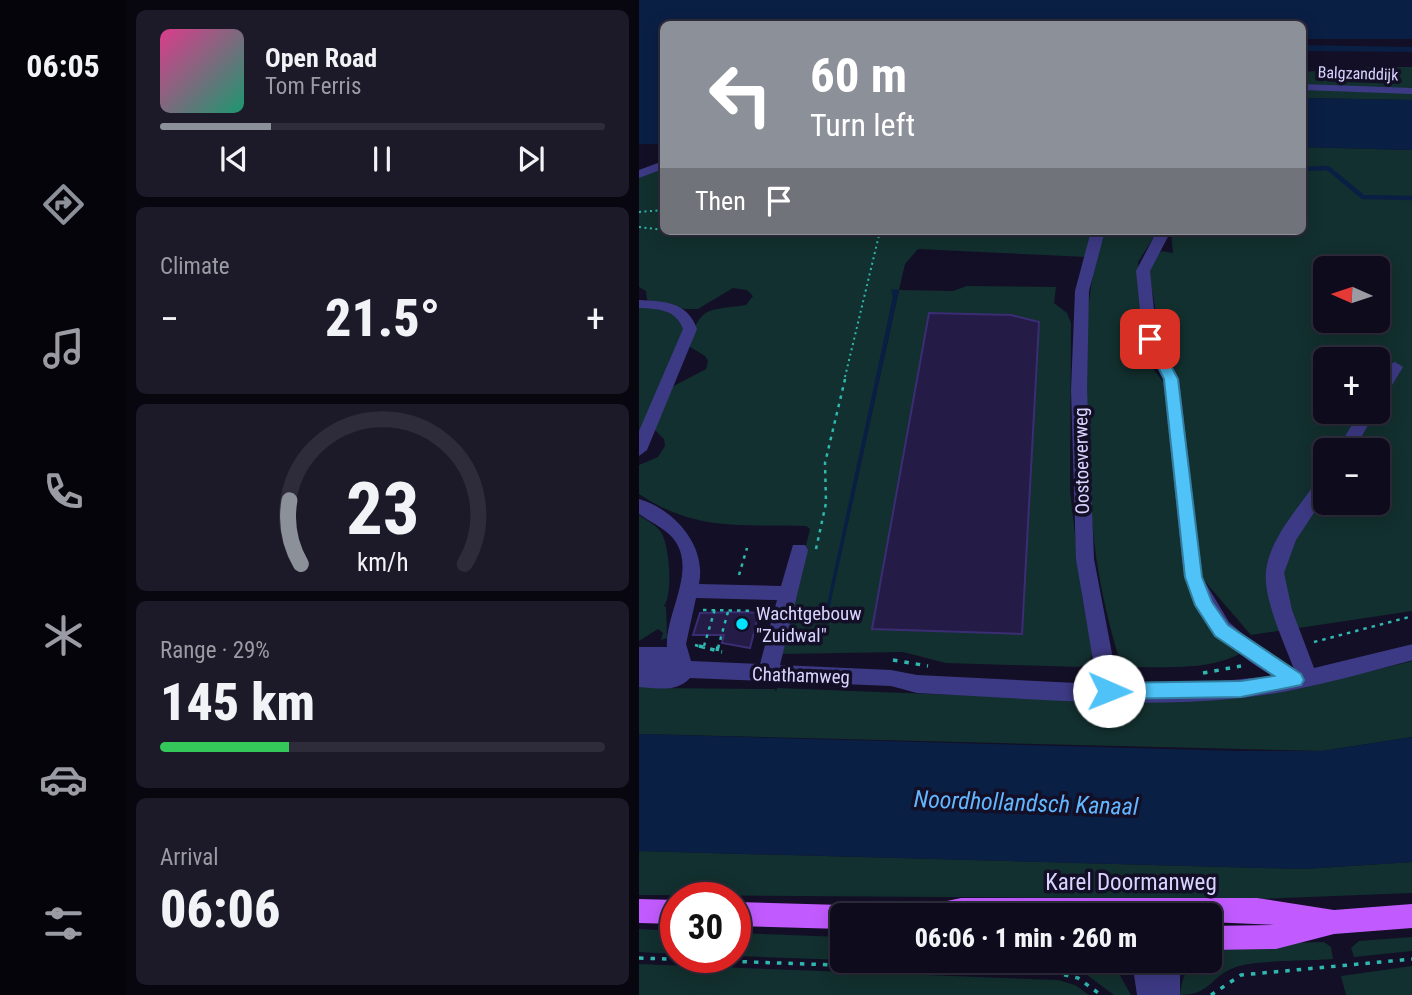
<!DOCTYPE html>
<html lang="en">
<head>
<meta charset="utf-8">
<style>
  :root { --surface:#0e0b1c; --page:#1c1929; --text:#f1f3f6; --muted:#9b9ba3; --line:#2e2b3b; --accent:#8c9099 }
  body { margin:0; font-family:"Roboto Condensed",sans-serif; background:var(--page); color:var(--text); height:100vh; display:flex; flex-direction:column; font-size:26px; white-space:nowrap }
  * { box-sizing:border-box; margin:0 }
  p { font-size:23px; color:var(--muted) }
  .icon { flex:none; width:38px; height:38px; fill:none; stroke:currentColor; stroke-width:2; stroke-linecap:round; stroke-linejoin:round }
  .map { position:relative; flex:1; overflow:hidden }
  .drawer { display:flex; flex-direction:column; gap:10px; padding:10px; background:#08060f; width:513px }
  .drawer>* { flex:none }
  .hud { position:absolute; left:21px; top:21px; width:646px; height:214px; border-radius:10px; box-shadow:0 4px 18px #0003,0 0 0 2px var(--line); background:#8c9099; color:#fff; overflow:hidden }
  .needle { width:46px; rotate:273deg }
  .tools { position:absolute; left:674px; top:256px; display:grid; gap:14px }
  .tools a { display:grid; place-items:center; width:77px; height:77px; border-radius:10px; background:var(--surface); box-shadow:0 4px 18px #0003,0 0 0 2px var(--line); font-size:35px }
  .speed { position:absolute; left:21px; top:882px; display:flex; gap:14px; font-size:35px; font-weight:700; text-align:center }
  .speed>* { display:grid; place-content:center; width:91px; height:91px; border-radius:50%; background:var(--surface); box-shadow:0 4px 18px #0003,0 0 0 2px var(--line); line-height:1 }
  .speed .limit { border:10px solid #d22; background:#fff; color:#111 }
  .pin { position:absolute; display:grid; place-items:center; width:60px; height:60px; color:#fff; margin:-30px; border-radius:14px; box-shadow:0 4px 10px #0006 }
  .me { position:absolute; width:77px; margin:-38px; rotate:91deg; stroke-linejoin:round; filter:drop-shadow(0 0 5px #0008) }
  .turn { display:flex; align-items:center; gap:24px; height:147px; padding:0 35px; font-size:32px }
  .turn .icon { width:91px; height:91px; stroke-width:2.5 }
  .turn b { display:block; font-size:49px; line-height:60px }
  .then { display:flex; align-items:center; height:66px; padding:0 35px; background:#0003; gap:14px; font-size:26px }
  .big { font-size:52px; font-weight:800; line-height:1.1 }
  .drawer .card { flex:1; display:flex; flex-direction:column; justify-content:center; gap:10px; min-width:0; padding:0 24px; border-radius:10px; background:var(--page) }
  .drawer .dial { align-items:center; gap:0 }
  .dial svg { height:182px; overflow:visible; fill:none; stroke:var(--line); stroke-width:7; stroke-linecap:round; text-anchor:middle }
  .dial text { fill:var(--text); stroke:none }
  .song { display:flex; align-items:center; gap:21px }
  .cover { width:84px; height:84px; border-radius:10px; background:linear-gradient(135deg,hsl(330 70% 55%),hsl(160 70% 35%)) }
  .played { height:7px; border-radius:4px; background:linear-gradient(90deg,var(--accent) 25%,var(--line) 25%) }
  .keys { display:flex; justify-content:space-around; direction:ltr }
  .heat { display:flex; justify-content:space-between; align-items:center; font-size:38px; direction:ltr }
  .charge { height:10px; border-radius:5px; background:linear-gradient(90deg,#34c759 29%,var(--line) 0) }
  .trip { position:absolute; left:191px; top:903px; width:392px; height:70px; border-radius:10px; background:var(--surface); box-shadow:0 4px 18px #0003,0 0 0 2px var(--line); font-weight:800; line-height:70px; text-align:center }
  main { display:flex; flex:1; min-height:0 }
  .tabs { display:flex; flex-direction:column; width:126px; justify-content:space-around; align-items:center; background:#06040b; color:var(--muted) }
  .tabs .icon { width:49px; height:49px }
  .tabs .selected { color:var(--accent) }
  .tabs b { font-size:32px; color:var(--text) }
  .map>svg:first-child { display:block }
</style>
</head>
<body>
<main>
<nav class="tabs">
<b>06:05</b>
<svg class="icon selected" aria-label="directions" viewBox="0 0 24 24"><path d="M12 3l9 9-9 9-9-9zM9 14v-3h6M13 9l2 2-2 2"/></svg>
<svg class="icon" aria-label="music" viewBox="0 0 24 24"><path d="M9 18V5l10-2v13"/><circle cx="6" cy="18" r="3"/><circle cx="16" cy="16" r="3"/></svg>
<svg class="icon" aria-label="phone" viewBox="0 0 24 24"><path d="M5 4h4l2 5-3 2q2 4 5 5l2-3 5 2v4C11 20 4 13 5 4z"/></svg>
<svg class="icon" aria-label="climate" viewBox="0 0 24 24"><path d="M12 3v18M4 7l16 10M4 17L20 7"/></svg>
<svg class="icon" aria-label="car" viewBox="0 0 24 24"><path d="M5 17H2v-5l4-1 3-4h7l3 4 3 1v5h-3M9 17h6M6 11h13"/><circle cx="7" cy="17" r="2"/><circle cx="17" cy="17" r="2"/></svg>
<svg class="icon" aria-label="filters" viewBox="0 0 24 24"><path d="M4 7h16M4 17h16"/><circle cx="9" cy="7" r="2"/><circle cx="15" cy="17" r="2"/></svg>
</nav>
<section class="drawer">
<div class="card">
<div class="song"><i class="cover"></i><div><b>Open Road</b><p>Tom Ferris</p></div></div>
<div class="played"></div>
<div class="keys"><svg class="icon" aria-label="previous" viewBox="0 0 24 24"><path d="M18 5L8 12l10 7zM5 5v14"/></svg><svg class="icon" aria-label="pause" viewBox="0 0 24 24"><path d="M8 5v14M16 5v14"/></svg><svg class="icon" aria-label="next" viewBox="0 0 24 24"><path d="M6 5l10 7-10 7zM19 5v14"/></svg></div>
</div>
<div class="card"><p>Climate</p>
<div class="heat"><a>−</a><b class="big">21.5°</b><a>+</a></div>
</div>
<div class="card dial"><svg viewBox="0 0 100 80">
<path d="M14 69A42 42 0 1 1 86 69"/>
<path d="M14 69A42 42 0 0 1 9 41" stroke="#8c9099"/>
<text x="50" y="56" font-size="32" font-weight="700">23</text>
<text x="50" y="72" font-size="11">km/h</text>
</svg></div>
<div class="card"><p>Range · 29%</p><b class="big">145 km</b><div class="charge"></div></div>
<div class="card"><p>Arrival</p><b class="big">06:06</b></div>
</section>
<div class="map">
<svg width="774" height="995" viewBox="0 0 774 995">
  <rect width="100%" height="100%" fill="#130f26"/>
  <g fill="#12302f" fill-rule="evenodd">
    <path d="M734 67H773V89L663 85V72Z"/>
    <path d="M663 89 773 93V100L663 98Z"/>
    <path d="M663 147 773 150V611L612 635 562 577 510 272 518 254 523 251 534 253 532 231H663ZM686 268H738V320H686ZM686 359H738V411H686ZM686 450H738V502H686Z"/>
    <path d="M24 167V231H455L447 257 279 249 266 264 260 290 314 291 328 286 417 287 415 303 428 313 432 323 431 490 443 596 454 654 448 663 440 667 307 663 264 652 140 654 171 529 167 526C101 524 57 532 0 494V465L19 457 26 446 25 439 15 429 31 388 67 369 69 361 66 356 48 345C64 305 66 311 107 305L114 296 108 290 94 288 59 309H46L8 300 7 291 0 287V178ZM253 290H260L188 618 254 297Z"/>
    <path d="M465 231H519L499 262 508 361 525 383 549 587C564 623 574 628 602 653 568 672 521 666 482 667L479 655C454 571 450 508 448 422 445 358 445 292 465 231Z"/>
    <path d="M0 306 15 307 38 315 46 330 0 441Z"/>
    <path d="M0 515C7 520 17 525 22 532 31 547 34 595 25 606L27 607 28 638 22 640 24 633 19 629 0 641Z"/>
    <path d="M773 661V737L683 751 0 734V684L14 688 136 689 137 692 138 688 369 697 664 688Z"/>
    <path d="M0 851 664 869 774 862 773 893 618 899 0 895Z"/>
    <path d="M0 929 37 931V954L0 952Z"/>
    <path d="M96 933 203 937V960L96 956Z"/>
    <path d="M774 937 773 951 715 957 712 948 720 941Z"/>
    <path d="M685 942 692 947 694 959C672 961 615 960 597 967 571 976 572 995 541 995 542 982 546 970 556 961H570L573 950 596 945Z"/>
    <path d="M240 961H467L478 970 492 995H475L444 972 421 966Z"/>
    <path d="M0 964 419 980 436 985 450 995H0Z"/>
    <path d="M773 966V995H707L702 976Z"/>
  </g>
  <g fill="#0a1f44">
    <path d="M0 0H773V39H663V24H24V144H0Z"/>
    <path d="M663 45 773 47V52L663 51Z"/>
    <path d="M663 98 773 100V150L663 147Z"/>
    <path d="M252 289 260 290 188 619 185 618 254 297Z"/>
    <path d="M0 734 599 751H683L773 737V862L664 869 0 851Z"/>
  </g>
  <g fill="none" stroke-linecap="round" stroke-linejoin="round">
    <path stroke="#0a1f44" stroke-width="4.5" d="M663 169 689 168 724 197 774 198"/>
  </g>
  <g fill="#241b47" stroke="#3b2d73" stroke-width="2">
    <path d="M290 313 372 315 400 322 383 634 233 629Z"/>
    <path d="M104 612 120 613 111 648 83 643 85 635H54L61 613Z"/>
  </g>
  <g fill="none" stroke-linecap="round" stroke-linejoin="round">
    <g stroke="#2fb8b0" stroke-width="2" stroke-dasharray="2 3.5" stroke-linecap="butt">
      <path d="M0 212 24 210"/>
      <path d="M0 227 24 230"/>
      <path d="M151 231H207"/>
      <path d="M206 377 241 231"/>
    </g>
    <g stroke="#2fb8b0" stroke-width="2.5" stroke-dasharray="3.5 5" stroke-linecap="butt">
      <path d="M177 549 187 503 186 463 207 375"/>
      <path d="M100 575 108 548"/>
      <path d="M64 610 127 611"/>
      <path d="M675 642 774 616"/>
      <path d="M56 645 66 648"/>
      <path d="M65 646 76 609"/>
      <path d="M79 648 90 608"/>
    </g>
    <g stroke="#2fb8b0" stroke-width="3.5" stroke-dasharray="4.5 7" stroke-linecap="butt">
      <path d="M60 646 83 652"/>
      <path d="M78 651 79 646"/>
      <path d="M254 660 289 666"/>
      <path d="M564 673 602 666"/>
      <path d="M0 958 418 973 439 978 462 995"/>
      <path d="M572 995 602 975 774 959"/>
    </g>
    <g fill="#3d3a85" fill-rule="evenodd">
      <path d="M663 84 774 88V94L663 90Z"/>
      <path d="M24 161V169L0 178V170Z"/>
      <path d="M452 231H466L450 291 448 390 455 559 479 685 563 683 633 676C588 648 566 626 545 577L524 379 504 339 497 271 518 231H532L511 271 518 339 540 379 563 577 590 622 614 643 655 669C645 643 624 598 627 571 631 537 662 505 680 478L686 476V496L657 540 645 573 653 610 675 668 774 644V660C717 675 660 692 602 698 494 709 386 698 278 693L252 686 51 678C37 693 19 688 0 687V647H28C26 612 61 567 32 536 23 527 10 521 0 514V499C35 509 68 546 60 584L142 586 154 545H166L169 550 141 665 252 670 278 675 458 684 437 559 432 390 436 291ZM57 598 138 600 121 664 52 661 47 644Z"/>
      <path d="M0 300C25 301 49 302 58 329L8 450 0 456V431L44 329C37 309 19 309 0 308Z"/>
      <path d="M756 362 764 367 744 400 738 401V383L751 364Z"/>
      <path d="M721 411H737L715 450H698Z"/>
      <path d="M493 961H541V995H498Z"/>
    </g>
    <g fill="#c25bff" fill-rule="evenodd">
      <path d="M322 898H618L695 910 774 904V928L695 934 637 949 570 950V926L636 925 570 922V915H277L280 907Z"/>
      <path d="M0 899 37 900V924L0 923Z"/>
      <path d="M96 902 203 905 212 909 214 915H203V929L96 926Z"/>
    </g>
  </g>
  <path fill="#4fc3f7" stroke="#337fa1" stroke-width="2" d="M507 336H516L539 379 563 577 573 602 589 625 662 674 665 680 662 685 602 697 470 699 463 696 460 691 463 685 470 683 602 681 635 676 576 636 556 605 546 577 525 379 505 339Z"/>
  <circle fill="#00e5ff" stroke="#130f26" stroke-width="2.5" cx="103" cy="624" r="7"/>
  <g text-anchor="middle" stroke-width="7" stroke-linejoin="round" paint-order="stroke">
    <g font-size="16" fill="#d9d4ff" stroke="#130f26">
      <text transform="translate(719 73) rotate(2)" y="6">Balgzanddijk</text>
    </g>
    <g font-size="19" fill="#d9d4ff" stroke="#130f26">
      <text transform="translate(442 461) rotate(-91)" y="7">Oostoeverweg</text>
      <text transform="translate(162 675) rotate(2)" y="7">Chathamweg</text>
    </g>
    <g font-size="19" fill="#d9d4ff" stroke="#130f26" text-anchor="start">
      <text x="117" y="620">Wachtgebouw<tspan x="117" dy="22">"Zuidwal"</tspan></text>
    </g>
    <g font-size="23" fill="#d9d4ff" stroke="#130f26">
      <text x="492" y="890">Karel Doormanweg</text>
    </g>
    <g font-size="24" font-style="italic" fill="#62b6ff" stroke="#130f26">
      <text transform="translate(387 803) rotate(2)" y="8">Noordhollandsch Kanaal</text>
    </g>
  </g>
</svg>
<div class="tools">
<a><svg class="needle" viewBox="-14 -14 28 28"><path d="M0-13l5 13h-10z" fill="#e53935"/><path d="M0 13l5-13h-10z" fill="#9b9ba3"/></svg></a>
<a>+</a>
<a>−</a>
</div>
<div class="speed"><div class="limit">30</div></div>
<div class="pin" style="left:511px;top:339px;background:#d93025"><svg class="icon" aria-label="arrive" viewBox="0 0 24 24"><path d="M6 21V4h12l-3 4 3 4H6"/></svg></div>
<svg class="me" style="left:470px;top:691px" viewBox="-20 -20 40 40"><circle r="19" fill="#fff"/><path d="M0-13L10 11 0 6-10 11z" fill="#4fc3f7"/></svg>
<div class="trip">06:06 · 1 min · 260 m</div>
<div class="hud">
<div class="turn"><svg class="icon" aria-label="left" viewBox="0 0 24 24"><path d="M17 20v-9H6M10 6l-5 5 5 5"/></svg><div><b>60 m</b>Turn left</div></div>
<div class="then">Then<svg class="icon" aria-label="arrive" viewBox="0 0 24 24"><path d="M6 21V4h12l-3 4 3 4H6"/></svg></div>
</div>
</div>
</main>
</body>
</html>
